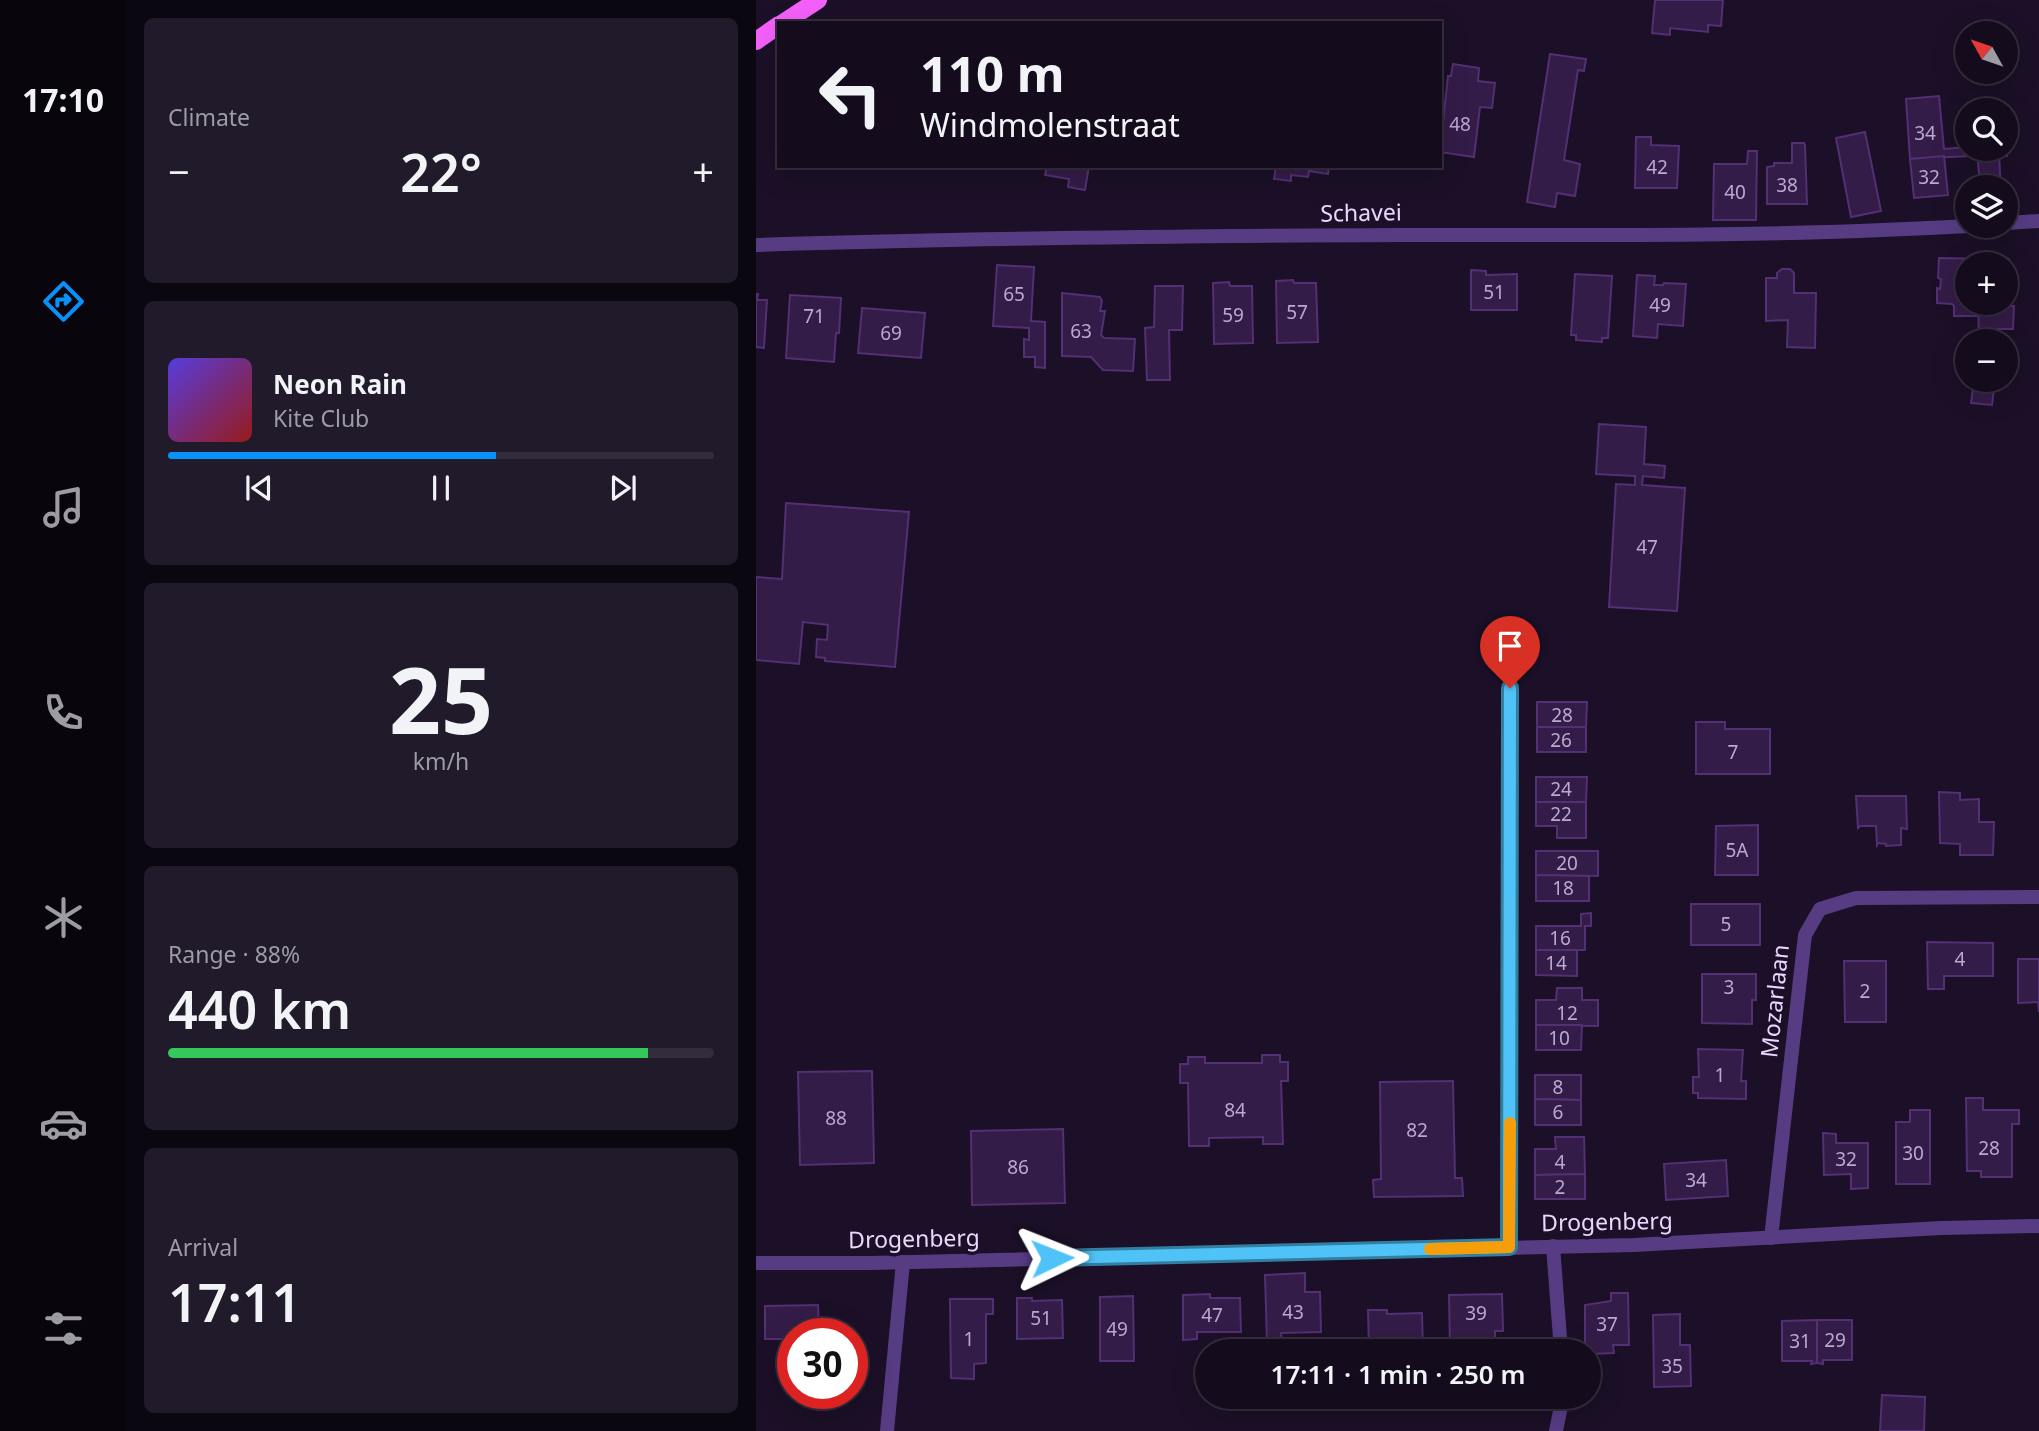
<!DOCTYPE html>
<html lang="en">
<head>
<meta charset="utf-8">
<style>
  :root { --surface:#140c1d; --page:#211a2a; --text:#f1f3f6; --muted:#9d9ba4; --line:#332c3b; --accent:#0891f9 }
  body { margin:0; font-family:"Noto Sans",sans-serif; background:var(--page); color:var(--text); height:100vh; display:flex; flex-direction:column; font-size:26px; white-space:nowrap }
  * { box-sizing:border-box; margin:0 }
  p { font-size:23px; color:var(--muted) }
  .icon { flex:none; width:38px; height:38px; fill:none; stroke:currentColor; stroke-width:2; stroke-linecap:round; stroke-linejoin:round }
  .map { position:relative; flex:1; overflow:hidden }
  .side { display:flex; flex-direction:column; gap:18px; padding:18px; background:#0b0710; width:630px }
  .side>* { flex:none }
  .top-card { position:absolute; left:21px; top:21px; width:665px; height:147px; border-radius:0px; box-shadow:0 7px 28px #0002,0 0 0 2px var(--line); background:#140c1d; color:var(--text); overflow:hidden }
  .needle { width:46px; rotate:310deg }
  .tools { position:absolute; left:1199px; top:21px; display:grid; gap:14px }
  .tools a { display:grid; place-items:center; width:63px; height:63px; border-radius:50%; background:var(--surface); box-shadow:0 7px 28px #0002,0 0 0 2px var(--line); font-size:35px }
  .speed { position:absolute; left:21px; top:1318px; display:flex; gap:14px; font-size:35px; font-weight:700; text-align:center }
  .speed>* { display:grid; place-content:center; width:91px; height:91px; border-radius:50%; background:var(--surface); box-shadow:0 7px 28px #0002,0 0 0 2px var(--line); line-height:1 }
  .speed .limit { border:10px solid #d22; background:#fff; color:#111 }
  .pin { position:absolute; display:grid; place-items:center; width:60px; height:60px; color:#fff; margin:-72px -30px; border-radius:50% 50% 50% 0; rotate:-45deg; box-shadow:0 0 7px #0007 }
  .pin .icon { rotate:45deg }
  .me { position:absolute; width:77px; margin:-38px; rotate:88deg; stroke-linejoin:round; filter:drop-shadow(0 0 5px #0008) }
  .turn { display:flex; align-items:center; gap:24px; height:147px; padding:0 28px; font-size:32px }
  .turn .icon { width:91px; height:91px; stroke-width:2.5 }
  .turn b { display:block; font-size:49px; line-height:60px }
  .big { font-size:52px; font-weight:600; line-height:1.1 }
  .side .widget { flex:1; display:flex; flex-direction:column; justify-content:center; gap:10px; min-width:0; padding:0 24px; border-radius:10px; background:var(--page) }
  .side .dial { align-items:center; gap:0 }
  .dial b { font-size:91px; line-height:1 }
  .song { display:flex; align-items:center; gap:21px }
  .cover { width:84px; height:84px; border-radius:10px; background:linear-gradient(135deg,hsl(250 70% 55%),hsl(0 70% 35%)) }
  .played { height:7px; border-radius:4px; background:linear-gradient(90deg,var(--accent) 60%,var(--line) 60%) }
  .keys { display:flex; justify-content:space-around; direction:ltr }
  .heat { display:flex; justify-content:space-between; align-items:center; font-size:38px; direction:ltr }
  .charge { height:10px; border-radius:5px; background:linear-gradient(90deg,#34c759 88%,var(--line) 0) }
  .trip { position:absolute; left:439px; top:1339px; width:406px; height:70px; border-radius:35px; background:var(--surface); box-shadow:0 7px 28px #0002,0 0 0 2px var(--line); font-weight:600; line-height:70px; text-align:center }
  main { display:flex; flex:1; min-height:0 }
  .menu { display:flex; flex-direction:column; width:126px; justify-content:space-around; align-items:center; background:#08050c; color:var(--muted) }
  .menu .icon { width:49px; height:49px }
  .menu .on { color:var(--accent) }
  .menu b { font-size:32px; color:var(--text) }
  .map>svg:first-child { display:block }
</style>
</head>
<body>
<main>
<nav class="menu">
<b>17:10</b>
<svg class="icon on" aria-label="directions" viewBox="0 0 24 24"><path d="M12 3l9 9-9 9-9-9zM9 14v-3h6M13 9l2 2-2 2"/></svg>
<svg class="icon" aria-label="music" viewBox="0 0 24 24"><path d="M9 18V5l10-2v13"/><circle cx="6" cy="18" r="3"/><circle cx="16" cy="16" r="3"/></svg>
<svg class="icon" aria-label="phone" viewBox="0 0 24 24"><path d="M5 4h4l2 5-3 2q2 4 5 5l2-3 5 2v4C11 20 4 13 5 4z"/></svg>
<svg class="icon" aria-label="climate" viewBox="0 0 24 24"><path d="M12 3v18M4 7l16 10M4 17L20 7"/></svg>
<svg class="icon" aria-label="car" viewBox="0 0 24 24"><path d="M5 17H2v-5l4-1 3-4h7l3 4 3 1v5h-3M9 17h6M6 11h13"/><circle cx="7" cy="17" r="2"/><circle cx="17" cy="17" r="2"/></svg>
<svg class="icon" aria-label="filters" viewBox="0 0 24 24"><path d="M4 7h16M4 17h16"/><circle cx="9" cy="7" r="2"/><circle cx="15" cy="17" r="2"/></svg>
</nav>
<section class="side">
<div class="widget"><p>Climate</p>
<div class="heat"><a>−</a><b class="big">22°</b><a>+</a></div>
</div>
<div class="widget">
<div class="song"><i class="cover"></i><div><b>Neon Rain</b><p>Kite Club</p></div></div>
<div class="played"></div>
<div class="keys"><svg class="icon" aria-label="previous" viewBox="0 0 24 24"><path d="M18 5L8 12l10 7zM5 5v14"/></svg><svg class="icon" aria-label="pause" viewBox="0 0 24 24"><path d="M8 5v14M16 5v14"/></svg><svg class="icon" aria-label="next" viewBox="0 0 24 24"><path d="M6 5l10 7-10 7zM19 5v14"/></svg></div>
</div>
<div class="widget dial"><b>25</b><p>km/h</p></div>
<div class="widget"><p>Range · 88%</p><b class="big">440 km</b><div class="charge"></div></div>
<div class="widget"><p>Arrival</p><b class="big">17:11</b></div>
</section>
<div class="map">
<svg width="1283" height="1431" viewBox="0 0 1283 1431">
  <rect width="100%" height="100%" fill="#1b1027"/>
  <g fill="#331c47" stroke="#532f73" stroke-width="2">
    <path d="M899 0H967L965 26 952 25V32L914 28V35L896 33Z"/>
    <path d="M794 54 830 59 828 71 822 70 808 160 824 164 819 196 801 193 799 207 771 202Z"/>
    <path d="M697 64 723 68 722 81 739 83 736 108 724 107 718 157 684 152 692 76H695Z"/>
    <path d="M1183 96 1188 149 1211 147 1214 156 1154 159 1150 99Z"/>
    <path d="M1109 132 1125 211 1095 217 1080 138Z"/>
    <path d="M880 137H895V145L923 146 921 188H879Z"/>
    <path d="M1250 140 1251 156H1243L1245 187H1224L1221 149H1250Z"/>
    <path d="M1036 143H1048L1049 145 1051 204H1011V167L1018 166V163H1036Z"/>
    <path d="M992 151H1001L1000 220H957L958 164H991Z"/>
    <path d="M1188 156 1192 195 1158 198 1154 159Z"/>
    <path d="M291 166H333L329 190 312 187 313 179 289 175Z"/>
    <path d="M520 166H573L572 174 553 171 552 177 535 175V181L518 179Z"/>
    <path d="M1242 256 1253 259 1252 306H1258L1257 329H1242L1241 341H1223L1222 305 1250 303V264H1233V259Z"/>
    <path d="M1183 258 1233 259V264H1211V303H1232V305H1222V316H1198V306L1196 304 1181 303V288L1184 289 1185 279 1182 278Z"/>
    <path d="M241 265 278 267 275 321 289 322V368L279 367V357H268V339L273 340V328L237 326Z"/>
    <path d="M1026 269H1034L1038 273V293H1060L1059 348 1031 347 1032 320 1010 321V278H1021V273Z"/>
    <path d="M715 270 730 271V275L761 274V310H715Z"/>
    <path d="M819 274 856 276 852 338H846V342L820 340V335H815Z"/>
    <path d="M881 275 899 276 898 285H907L908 283 930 284 927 326 902 324 901 338 877 336Z"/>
    <path d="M537 280 538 283H560L562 342 521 343 520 281Z"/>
    <path d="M473 282 474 286H496L497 343 458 344 457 283Z"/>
    <path d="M399 286H427L426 330H413L414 380H391L389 328 398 327Z"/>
    <path d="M306 293 344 297 346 301 344 311H349L345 335 348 338 379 339 377 371 347 370 335 357 306 356Z"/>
    <path d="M0 294H2L1 300H11L8 348 0 347Z"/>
    <path d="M34 295 85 298 83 333H80L78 362 30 358Z"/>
    <path d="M106 308 169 313 165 358 102 353Z"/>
    <path d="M1218 380H1239L1236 405 1215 403Z"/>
    <path d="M843 424 890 427 888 464 909 466 908 478 887 476 886 485 929 488 921 611 853 607 860 484 879 485V476L840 474Z"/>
    <path d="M30 503 153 512 139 667 69 661V658L60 657 61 639 71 640 72 625 47 622 43 664 0 660V577L26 579Z"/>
    <path d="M781 702H831L830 727H781Z"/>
    <path d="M940 722H969V729H1014V774H940Z"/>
    <rect x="781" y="727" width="49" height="25"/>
    <path d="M780 777H831L830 802H780Z"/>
    <path d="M1183 792 1204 793V800L1223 799V822H1238L1237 855H1204V844L1184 843Z"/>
    <path d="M1100 796H1150L1151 829 1145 828V845L1130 846V844L1122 843 1121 845 1120 826H1104L1102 828Z"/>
    <path d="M780 802H830V838H801V826H780Z"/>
    <path d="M1002 825V875H959L960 826Z"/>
    <path d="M780 851H842V876L780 875Z"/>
    <path d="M780 875 833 876V901H780Z"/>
    <rect x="935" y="904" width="69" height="41"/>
    <path d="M835 913V926H829V950H780V926H825V914Z"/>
    <path d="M1171 942 1237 943V976H1188V989H1172Z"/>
    <path d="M780 950H821V976L780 975Z"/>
    <path d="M1262 959H1283V1012L1282 1002 1262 1003Z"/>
    <path d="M1088 961H1130V1022H1089Z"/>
    <path d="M946 974H1000V1000H996V1024L946 1023Z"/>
    <path d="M801 988H826V1000H842V1026L780 1025V1000H800Z"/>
    <path d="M780 1025H826L825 1050H780Z"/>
    <path d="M942 1049 987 1050 985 1081H990V1099L942 1098V1093H937V1077H943Z"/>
    <path d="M506 1055H524V1062H532V1081H525L527 1144H507V1137L453 1138V1146H433L432 1083H424V1064H432V1057H449V1063H506Z"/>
    <path d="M116 1071 118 1163 44 1165 42 1072Z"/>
    <path d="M779 1075H825V1100L779 1099Z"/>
    <path d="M697 1081 699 1178H706L707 1196 618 1197 617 1180 625 1179 624 1082Z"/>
    <path d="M1210 1098H1227V1110H1263V1124H1256V1177H1225V1171H1211Z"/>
    <path d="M779 1099 825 1100V1125H779Z"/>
    <path d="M1154 1110H1174V1184H1140V1122H1154Z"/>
    <path d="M307 1129 309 1203 216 1205 215 1131Z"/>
    <path d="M1067 1133 1080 1134V1143H1112V1188L1095 1189V1174L1068 1175Z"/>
    <path d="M799 1137H828L829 1174 779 1175V1149H800Z"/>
    <path d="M970 1160 972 1196 910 1200 908 1164Z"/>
    <path d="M829 1174V1199H779V1175Z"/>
    <path d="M549 1273V1292H564L565 1332 525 1333 526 1341 511 1342 509 1275Z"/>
    <path d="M855 1293H872L873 1345H857L858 1353 834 1354 829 1342V1305L855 1301Z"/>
    <path d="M454 1294V1298H484L485 1332H441V1339L427 1340V1295Z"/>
    <path d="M746 1294 747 1331H739V1346L694 1347 693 1295Z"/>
    <path d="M377 1296 378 1361H344V1297Z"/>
    <path d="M261 1298H276V1301L306 1300 307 1338 261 1339Z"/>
    <path d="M194 1299H237V1314H230V1363L218 1364V1379L195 1378Z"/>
    <path d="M62 1305 63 1334H37V1339H9V1306Z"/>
    <path d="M612 1310H631V1314L666 1313 667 1351H613Z"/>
    <path d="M924 1314V1345H934L935 1386 898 1387 897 1315Z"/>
    <path d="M1061 1320V1363L1055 1364 1056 1361H1026V1321Z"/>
    <path d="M1061 1320H1096V1360H1067V1364L1061 1363Z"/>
    <path d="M1126 1395 1169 1397 1168 1431H1124Z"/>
  </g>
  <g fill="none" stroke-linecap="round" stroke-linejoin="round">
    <g stroke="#573c84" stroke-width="14">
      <path d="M1250 223 1283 221"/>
      <path d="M0 245C215 238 430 236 645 235 834 235 1022 237 1211 226"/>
      <path d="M1015 1238 1049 935 1064 909 1100 898 1283 897"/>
      <path d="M797 1246 805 1351"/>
      <path d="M753 1247 754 688"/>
      <path d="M0 1263H115L878 1245 1185 1228 1283 1226"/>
      <path d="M131 1431 147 1262"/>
      <path d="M800 1431 807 1396"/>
    </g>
    <g stroke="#f560fb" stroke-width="18">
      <path d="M27 23 62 0"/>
      <path d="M0 41 23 25"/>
    </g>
  </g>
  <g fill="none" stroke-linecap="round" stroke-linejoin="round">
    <g stroke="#337fa1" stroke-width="18">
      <path id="route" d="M296 1258 753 1247 754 688"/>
    </g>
    <use href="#route" stroke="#4fc3f7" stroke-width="12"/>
    <path stroke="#f59e0b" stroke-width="12" d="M674 1249 753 1247 754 1123"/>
  </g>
  <g text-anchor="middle" stroke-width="7" stroke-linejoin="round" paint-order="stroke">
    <g font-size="19" fill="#bba8d0">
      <text x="704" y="131">48</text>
      <text x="1169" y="140">34</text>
      <text x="901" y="174">42</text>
      <text x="1173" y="184">32</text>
      <text x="1031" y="192">38</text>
      <text x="979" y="199">40</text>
      <text x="738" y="299">51</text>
      <text x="258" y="301">65</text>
      <text x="904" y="312">49</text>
      <text x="541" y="319">57</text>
      <text x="477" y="322">59</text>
      <text x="58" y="323">71</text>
      <text x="325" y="338">63</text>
      <text x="135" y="340">69</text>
      <text x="891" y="554">47</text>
      <text x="806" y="722">28</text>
      <text x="805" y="747">26</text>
      <text x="977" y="759">7</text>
      <text x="805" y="796">24</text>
      <text x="805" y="821">22</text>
      <text x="981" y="857">5A</text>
      <text x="811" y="870">20</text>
      <text x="807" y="895">18</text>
      <text x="970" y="931">5</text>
      <text x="804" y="945">16</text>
      <text x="1204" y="966">4</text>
      <text x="800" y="970">14</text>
      <text x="973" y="994">3</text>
      <text x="1109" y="998">2</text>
      <text x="811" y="1020">12</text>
      <text x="803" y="1045">10</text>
      <text x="964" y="1082">1</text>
      <text x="802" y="1094">8</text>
      <text x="479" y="1117">84</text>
      <text x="802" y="1119">6</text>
      <text x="80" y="1125">88</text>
      <text x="661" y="1137">82</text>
      <text x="1233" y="1155">28</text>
      <text x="1157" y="1160">30</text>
      <text x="1090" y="1166">32</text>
      <text x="804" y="1169">4</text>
      <text x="262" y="1174">86</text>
      <text x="940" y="1187">34</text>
      <text x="804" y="1194">2</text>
      <text x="537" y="1319">43</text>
      <text x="720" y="1320">39</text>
      <text x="456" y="1322">47</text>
      <text x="285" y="1325">51</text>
      <text x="851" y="1331">37</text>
      <text x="361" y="1336">49</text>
      <text x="213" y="1346">1</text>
      <text x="1079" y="1347">29</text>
      <text x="1044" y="1348">31</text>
      <text x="916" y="1373">35</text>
    </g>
    <g font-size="23" fill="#e8d7fe" stroke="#1b1027">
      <text transform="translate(605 213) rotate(-1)" y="8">Schavei</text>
      <text transform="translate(1019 1001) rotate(-84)" y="8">Mozarlaan</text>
      <text transform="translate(851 1222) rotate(-1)" y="8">Drogenberg</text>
      <text transform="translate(158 1239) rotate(-1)" y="8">Drogenberg</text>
    </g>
  </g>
</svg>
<div class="tools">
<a><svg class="needle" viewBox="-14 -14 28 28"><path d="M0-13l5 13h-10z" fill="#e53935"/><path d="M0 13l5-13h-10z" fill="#9d9ba4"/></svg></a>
<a><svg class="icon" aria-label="search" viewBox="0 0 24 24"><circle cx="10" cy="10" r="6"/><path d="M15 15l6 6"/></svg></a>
<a><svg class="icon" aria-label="layers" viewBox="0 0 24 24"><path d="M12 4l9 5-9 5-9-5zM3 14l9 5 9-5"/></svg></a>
<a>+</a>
<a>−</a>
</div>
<div class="speed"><div class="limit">30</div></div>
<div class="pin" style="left:754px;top:688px;background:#d93025"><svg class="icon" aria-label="arrive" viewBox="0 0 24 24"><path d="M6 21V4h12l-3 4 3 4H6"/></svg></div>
<svg class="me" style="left:296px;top:1258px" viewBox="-20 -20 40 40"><path d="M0-17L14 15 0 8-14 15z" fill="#4fc3f7" stroke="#fff" stroke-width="4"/></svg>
<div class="trip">17:11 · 1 min · 250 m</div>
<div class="top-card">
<div class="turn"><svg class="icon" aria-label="left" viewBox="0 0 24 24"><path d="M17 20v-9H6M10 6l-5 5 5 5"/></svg><div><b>110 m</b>Windmolenstraat</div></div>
</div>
</div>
</main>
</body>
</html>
